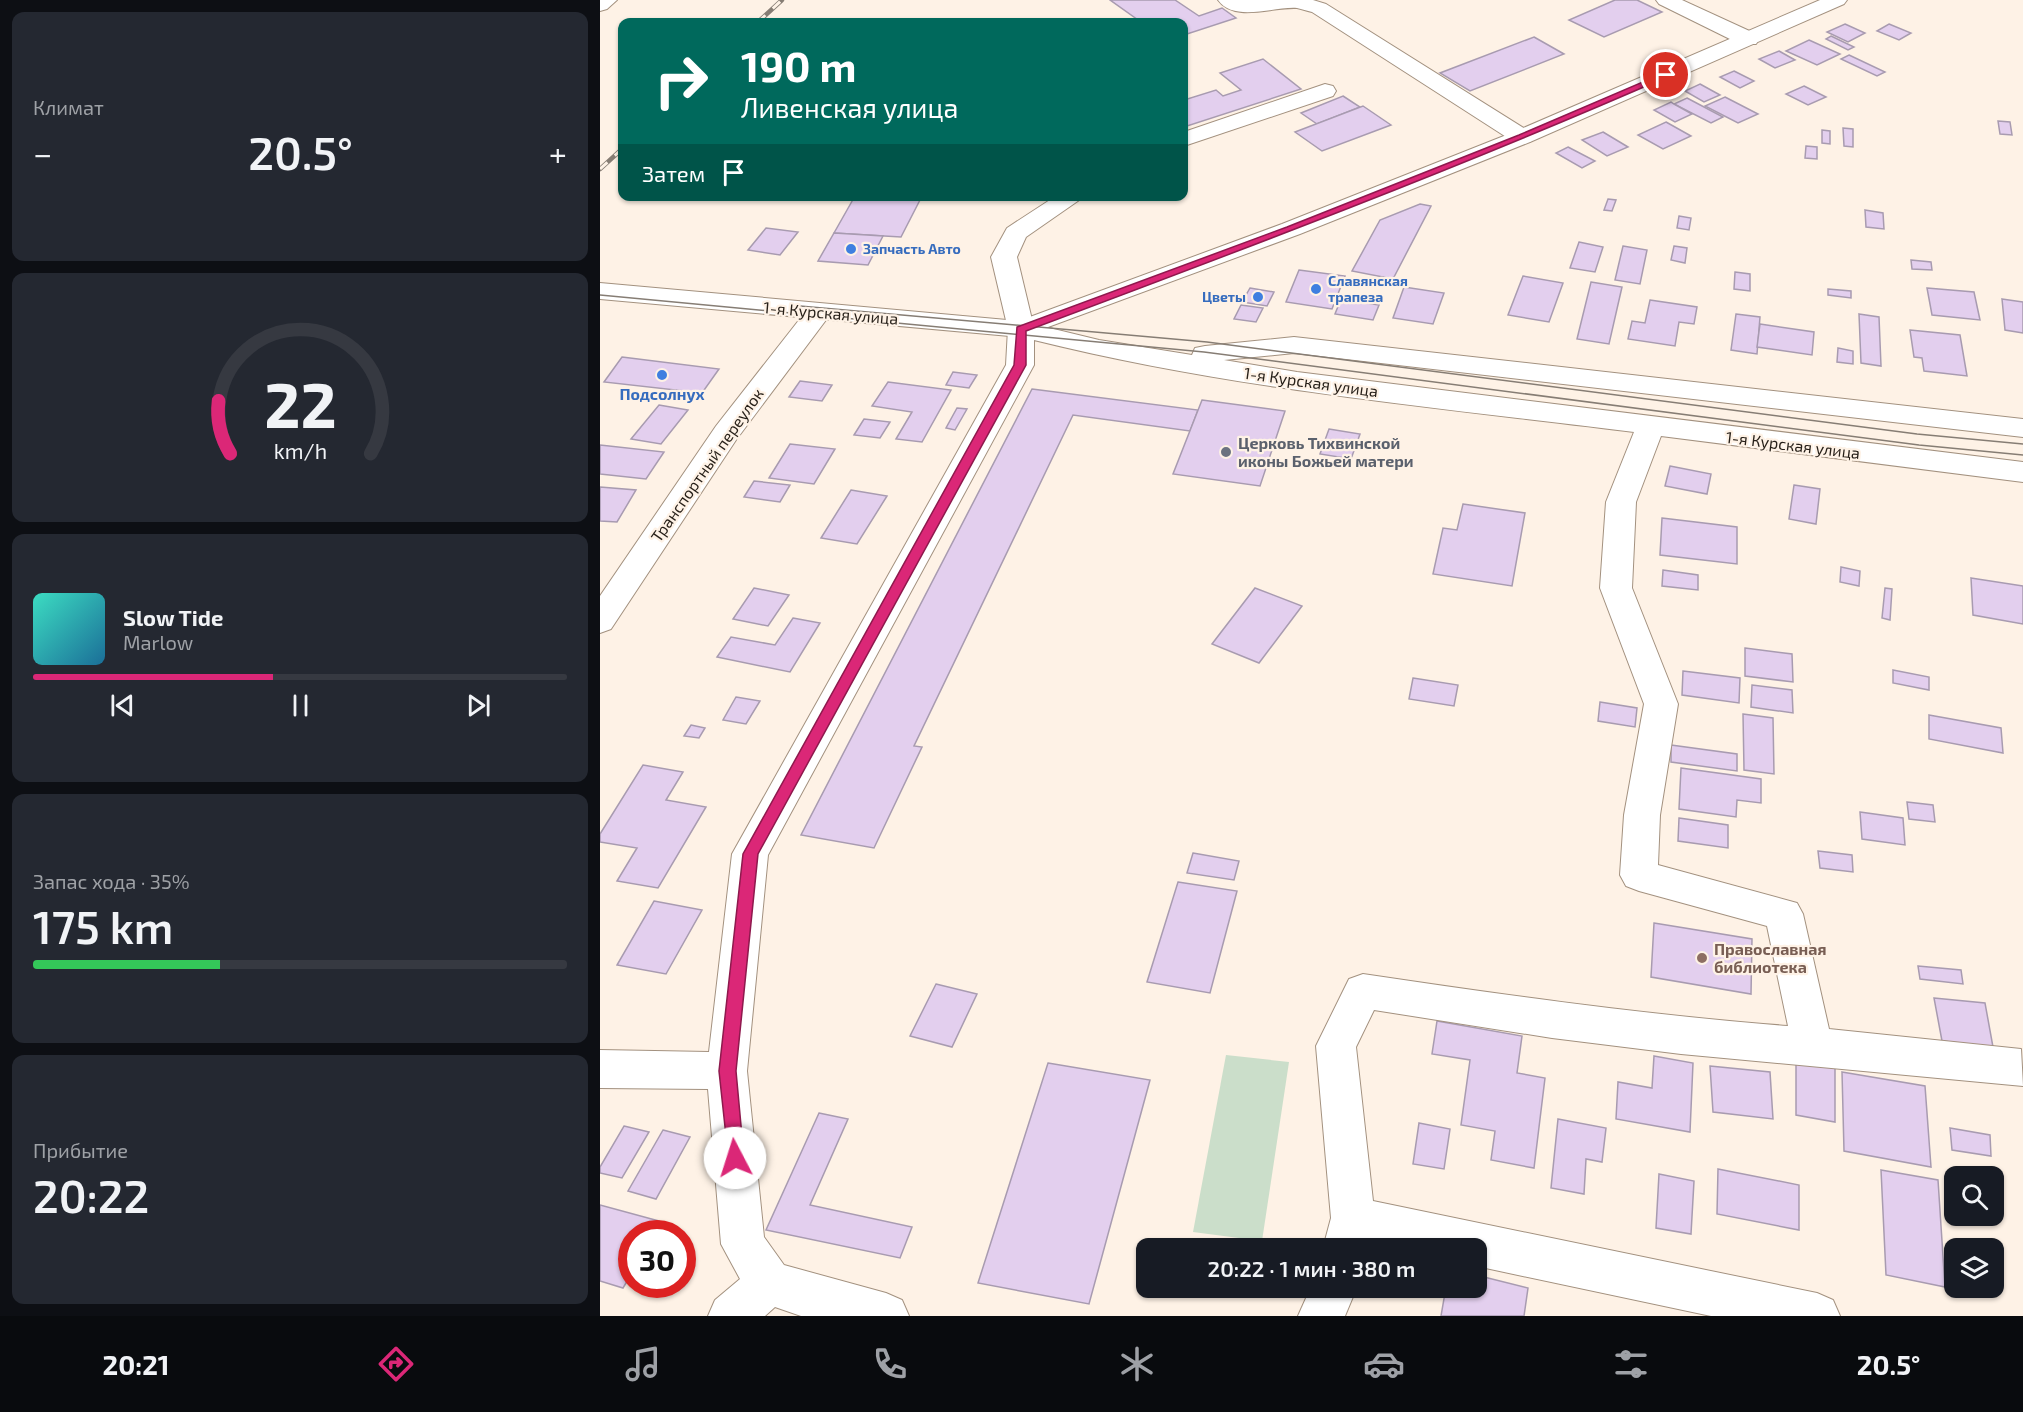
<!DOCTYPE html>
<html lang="ru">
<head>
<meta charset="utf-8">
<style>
  :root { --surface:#171b24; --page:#242831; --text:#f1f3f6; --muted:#9ea1a6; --line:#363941; --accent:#db2777 }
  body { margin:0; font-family:"Exo 2",sans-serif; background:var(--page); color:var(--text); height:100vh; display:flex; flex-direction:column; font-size:22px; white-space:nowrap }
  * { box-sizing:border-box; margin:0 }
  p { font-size:20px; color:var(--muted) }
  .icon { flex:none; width:33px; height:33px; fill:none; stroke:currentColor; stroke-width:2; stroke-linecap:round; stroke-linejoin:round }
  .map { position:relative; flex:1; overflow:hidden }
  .panel { display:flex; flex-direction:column; gap:12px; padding:12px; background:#0d0f14; width:600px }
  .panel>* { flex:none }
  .top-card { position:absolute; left:18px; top:18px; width:570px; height:183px; border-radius:12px; box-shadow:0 2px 4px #0004; background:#00695c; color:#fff; overflow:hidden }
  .fabs { position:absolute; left:1344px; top:1166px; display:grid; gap:12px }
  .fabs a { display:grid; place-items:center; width:60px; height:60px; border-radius:12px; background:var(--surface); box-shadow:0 2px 4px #0004; font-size:30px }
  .speed { position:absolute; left:18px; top:1220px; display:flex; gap:12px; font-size:30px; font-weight:700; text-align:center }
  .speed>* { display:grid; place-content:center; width:78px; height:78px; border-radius:50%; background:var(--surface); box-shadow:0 2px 4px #0004; line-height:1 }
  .speed .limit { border:9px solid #d22; background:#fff; color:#111 }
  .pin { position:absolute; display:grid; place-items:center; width:51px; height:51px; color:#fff; margin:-26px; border:3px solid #fff; border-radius:50%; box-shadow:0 2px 6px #0007 }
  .me { position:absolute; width:66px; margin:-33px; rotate:355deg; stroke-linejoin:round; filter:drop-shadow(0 0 4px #0008) }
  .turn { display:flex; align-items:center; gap:21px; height:126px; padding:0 24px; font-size:27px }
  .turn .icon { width:78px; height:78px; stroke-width:2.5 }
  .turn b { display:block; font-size:42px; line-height:51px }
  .then { display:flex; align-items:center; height:57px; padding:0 24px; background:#0003; gap:12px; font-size:22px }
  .big { font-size:45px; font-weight:600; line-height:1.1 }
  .panel .card { flex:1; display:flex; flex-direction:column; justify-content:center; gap:9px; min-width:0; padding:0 21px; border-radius:12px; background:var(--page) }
  .panel .dial { align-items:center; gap:0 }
  .dial svg { height:156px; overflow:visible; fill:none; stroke:var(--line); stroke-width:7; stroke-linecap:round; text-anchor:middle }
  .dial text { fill:var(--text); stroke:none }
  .song { display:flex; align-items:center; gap:18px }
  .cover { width:72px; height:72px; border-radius:9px; background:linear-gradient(135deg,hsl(170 70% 55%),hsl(200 70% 35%)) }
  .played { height:6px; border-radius:3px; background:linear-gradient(90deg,var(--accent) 45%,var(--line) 45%) }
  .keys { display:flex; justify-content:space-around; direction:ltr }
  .heat { display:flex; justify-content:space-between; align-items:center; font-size:33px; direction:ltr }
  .charge { height:9px; border-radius:4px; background:linear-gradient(90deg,#34c759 35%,var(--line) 0) }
  .trip { position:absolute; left:536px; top:1238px; width:351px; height:60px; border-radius:12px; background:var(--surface); box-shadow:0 2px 4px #0004; font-weight:600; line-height:60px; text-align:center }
  .tabs { display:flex; height:96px; justify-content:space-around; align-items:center; background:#090b0e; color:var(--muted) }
  .tabs .icon { width:42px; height:42px }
  .tabs .current { color:var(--accent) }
  .tabs b { font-size:27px; color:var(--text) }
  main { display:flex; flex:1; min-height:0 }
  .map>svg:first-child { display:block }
</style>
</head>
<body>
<main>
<section class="panel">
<div class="card"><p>Климат</p>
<div class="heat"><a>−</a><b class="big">20.5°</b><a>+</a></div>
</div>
<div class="card dial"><svg viewBox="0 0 100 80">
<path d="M14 69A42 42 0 1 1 86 69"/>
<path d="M14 69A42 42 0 0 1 8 42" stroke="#db2777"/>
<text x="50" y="56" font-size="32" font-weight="700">22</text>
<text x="50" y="72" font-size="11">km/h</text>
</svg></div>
<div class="card">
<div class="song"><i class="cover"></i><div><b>Slow Tide</b><p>Marlow</p></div></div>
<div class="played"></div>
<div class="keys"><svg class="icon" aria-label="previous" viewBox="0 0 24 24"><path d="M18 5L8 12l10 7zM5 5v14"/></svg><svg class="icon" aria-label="pause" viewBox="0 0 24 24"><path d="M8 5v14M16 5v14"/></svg><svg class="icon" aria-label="next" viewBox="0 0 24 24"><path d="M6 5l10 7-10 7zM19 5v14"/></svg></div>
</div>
<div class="card"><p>Запас хода · 35%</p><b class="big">175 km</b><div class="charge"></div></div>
<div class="card"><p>Прибытие</p><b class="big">20:22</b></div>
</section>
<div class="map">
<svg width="1423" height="1316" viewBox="0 0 1423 1316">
  <rect width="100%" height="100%" fill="#fef2e6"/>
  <path fill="#cbdeca" d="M626 1055 689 1062 662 1241 593 1232Z"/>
  <g fill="#e3cfee" stroke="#a89bb0" stroke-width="1.5">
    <path d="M510 0H575L599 16 622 8 636 18 584 35V22H541Z"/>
    <path d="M1015 0H1037L1062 12 1004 37 969 20Z"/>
    <path d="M1245 24 1265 33 1248 42 1227 32Z"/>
    <path d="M1289 24 1311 33 1299 40 1277 31Z"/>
    <path d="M1231 36 1254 47 1248 50 1226 39Z"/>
    <path d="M934 37 964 54 870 91 840 73Z"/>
    <path d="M1209 40 1240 54 1217 65 1186 51Z"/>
    <path d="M1179 51 1195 60 1175 68 1159 59Z"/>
    <path d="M1249 55 1285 72 1277 76 1241 59Z"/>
    <path d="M663 59 701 89 584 127V100L616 90 623 96 641 90 620 73Z"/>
    <path d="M1134 71 1154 81 1140 88 1120 77Z"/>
    <path d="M1100 84 1120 95 1104 102 1085 91Z"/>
    <path d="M1204 86 1226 97 1208 105 1186 94Z"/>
    <path d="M743 96 760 107 717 124 701 113Z"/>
    <path d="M1125 97 1158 114 1138 123 1105 106Z"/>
    <path d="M1087 98 1123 117 1111 123 1074 104Z"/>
    <path d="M1071 102 1074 104 1092 114 1075 122 1054 110Z"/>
    <path d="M763 106 791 125 722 151 695 132Z"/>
    <path d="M1398 121 1410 122 1412 135 1400 134Z"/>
    <path d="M1066 122 1091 136 1063 149 1038 135Z"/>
    <path d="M1243 128 1253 129V147L1244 146Z"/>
    <path d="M1222 130 1230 131V144L1222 143Z"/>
    <path d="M1003 132 1028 147 1007 156 982 140Z"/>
    <path d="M1206 146 1217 147V159L1205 158Z"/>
    <path d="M968 147 995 161 982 168 956 153Z"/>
    <path d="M255 196H322L301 237 234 233Z"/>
    <path d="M1008 199 1016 200 1012 211 1004 210Z"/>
    <path d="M820 204 831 206 793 279 752 271 780 220Z"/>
    <path d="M1265 210 1283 213 1284 229 1266 227Z"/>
    <path d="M1079 216 1091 218 1089 230 1077 228Z"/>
    <path d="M166 228 198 232 180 255 148 250Z"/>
    <path d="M234 233 283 236 268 265 218 261Z"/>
    <path d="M979 242 1003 247 995 272 970 268Z"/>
    <path d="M1023 246 1047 250 1040 284 1015 280Z"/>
    <path d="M1074 246 1087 248 1085 263 1071 260Z"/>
    <path d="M1311 260 1331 262 1332 270 1312 269Z"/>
    <path d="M699 270 745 276 732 309 686 302Z"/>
    <path d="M1135 272 1150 274V291L1134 289Z"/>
    <path d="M923 276 963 283 949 322 908 315Z"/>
    <path d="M991 282 1022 287 1009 344 977 339Z"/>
    <path d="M804 287 844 293 833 324 793 318Z"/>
    <path d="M650 288 674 292 667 306 642 302Z"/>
    <path d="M1327 288 1374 292 1380 320 1332 315Z"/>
    <path d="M1228 289 1251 291V298L1228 295Z"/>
    <path d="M741 299 779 305 773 320 735 314Z"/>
    <path d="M1402 299 1423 302V333L1405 330Z"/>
    <path d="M1050 300 1097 307 1094 324 1079 322 1075 346 1028 339 1032 321 1045 323Z"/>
    <path d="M641 305 663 308 656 322 634 319Z"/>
    <path d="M1136 314 1160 317 1157 354 1131 350Z"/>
    <path d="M1259 314 1279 317 1281 366 1261 363Z"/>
    <path d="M1160 324 1214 332 1212 355 1157 347Z"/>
    <path d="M1310 330 1360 335 1367 376 1324 371 1322 358 1314 357Z"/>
    <path d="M1238 348 1253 351V364L1237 362Z"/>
    <path d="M22 357 119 369 102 393 4 382Z"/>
    <path d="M353 372 377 375 369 388 346 385Z"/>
    <path d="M200 381 232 385 222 401 189 397Z"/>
    <path d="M288 382 351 390 322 442 296 439 312 412 272 406Z"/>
    <path d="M432 389 598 410 590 431 473 415 314 746 322 747 274 848 201 835Z"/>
    <path d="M602 400 685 411 660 486 573 474Z"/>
    <path d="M59 405 88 410 61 444 31 439Z"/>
    <path d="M357 408 367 409 355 430 346 428Z"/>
    <path d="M264 419 290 422 280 438 254 435Z"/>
    <path d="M729 429 760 434 751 459 720 454Z"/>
    <path d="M190 444 235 449 214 484 169 478Z"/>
    <path d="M0 445 64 452 46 479 0 474Z"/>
    <path d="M1070 466 1111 474 1107 494 1065 486Z"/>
    <path d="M154 481 190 485 180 502 144 497Z"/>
    <path d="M1194 485 1220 489 1216 524 1189 519Z"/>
    <path d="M0 487 36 490 17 522 0 521Z"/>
    <path d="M251 490 287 496 257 544 221 538Z"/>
    <path d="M863 504 925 513 912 586 833 574 843 528 857 530Z"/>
    <path d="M1062 518 1137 527V564L1060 555Z"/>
    <path d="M1241 567 1260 571 1259 586 1240 582Z"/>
    <path d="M1063 570 1098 575V590L1062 586Z"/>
    <path d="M1371 578 1423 586V624L1373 615Z"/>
    <path d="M154 588 189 595 168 626 133 619Z"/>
    <path d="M655 588 702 606 659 663 612 644Z"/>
    <path d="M1285 588 1292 589 1290 620 1282 618Z"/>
    <path d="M193 618 220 623 190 672 117 657 131 637 175 645Z"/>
    <path d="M1145 648 1192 654 1193 682 1145 676Z"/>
    <path d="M1293 670 1329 677V690L1293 683Z"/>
    <path d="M1083 671 1140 678 1139 703 1082 695Z"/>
    <path d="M813 678 858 685 854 706 809 699Z"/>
    <path d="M1152 685 1192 690 1193 713 1151 707Z"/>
    <path d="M136 697 160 701 146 724 123 720Z"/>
    <path d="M1000 702 1037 708 1035 727 998 721Z"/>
    <path d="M1143 714 1173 718 1174 774 1144 770Z"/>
    <path d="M1329 715 1401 728 1403 753 1329 739Z"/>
    <path d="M91 725 105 728 99 738 84 736Z"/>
    <path d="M1071 745 1137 754V771L1071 762Z"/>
    <path d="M43 765 83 772 66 800 106 807 58 888 17 881 37 848 0 842V834Z"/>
    <path d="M1081 768 1161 779V803L1137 800 1136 817 1079 809Z"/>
    <path d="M1307 802 1333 805 1335 822 1309 819Z"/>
    <path d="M1260 812 1303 818 1305 845 1262 839Z"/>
    <path d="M1079 818 1128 825V848L1078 841Z"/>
    <path d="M1218 851 1252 855 1253 872 1220 868Z"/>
    <path d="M593 853 639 861 634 880 587 873Z"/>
    <path d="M578 882 637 891 610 993 547 982Z"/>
    <path d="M54 901 102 910 66 974 17 965Z"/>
    <path d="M1054 923 1152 939 1151 994 1051 977Z"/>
    <path d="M1318 966 1361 970 1363 984 1320 979Z"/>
    <path d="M336 984 377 994 352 1047 310 1036Z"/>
    <path d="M1334 998 1385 1003 1393 1047 1342 1041Z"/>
    <path d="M837 1021 922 1036 917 1073 945 1078 934 1168 891 1160 895 1131 861 1125 870 1060 832 1054Z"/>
    <path d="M1054 1056 1093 1063 1090 1132 1016 1119 1018 1082 1052 1088Z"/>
    <path d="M1196 1060 1235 1067V1122L1196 1115Z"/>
    <path d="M448 1063 550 1080 489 1304 378 1283Z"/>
    <path d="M1110 1066 1170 1072 1173 1119 1113 1112Z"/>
    <path d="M1242 1072 1325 1086 1331 1167 1244 1151Z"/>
    <path d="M219 1113 248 1119 210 1205 312 1227 300 1258 166 1230Z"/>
    <path d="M958 1119 1006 1128 1002 1162 986 1159 984 1194 951 1188Z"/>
    <path d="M819 1123 850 1129 844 1169 813 1164Z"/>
    <path d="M24 1126 49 1132 22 1178 0 1173V1167Z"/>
    <path d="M1350 1128 1390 1135 1391 1156 1352 1150Z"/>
    <path d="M63 1130 90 1137 56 1199 28 1191Z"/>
    <path d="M1118 1169 1199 1185V1230L1117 1214Z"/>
    <path d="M1281 1170 1338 1180 1345 1287 1286 1275Z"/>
    <path d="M1059 1174 1094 1181 1091 1234 1056 1228Z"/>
    <path d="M0 1205 59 1221 53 1233H32V1273L23 1288 0 1281Z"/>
    <path d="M876 1275 928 1288 924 1316H841L846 1287H876Z"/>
  </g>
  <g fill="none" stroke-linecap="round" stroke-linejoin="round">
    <g stroke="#a3917f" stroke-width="2">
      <g id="minor">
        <path d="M0 0H17L7 9 0 11Z"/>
        <path d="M618 0H713L726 4 930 132 934 137 930 142H914L712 12C707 11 702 9 697 8 675 6 634 23 618 0Z"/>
        <path d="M1056 0H1082L1156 34 1159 39 1156 44H1140L1059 4Z"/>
        <path d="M725 84 733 86 736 91 733 96 584 146V132Z"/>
        <path d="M456 196H485L426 237 417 257 433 324 499 340 592 355 595 348 605 346 694 337 1423 419V437L694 353 624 360 697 372 1423 462V482L1061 436 1036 502 1032 588 1078 704 1060 815 1058 865 1197 903 1203 914 1229 1029 1421 1049 1423 1086 1081 1054 952 1038 774 1010 756 1047 773 1201 1217 1293 1233 1300 1240 1316H1111L876 1266V1248H793L768 1243 767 1248H723L731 1218 716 1046 749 979 763 974C904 995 1045 1015 1188 1026L1167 926 1039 891 1026 886 1020 875 1024 815 1044 704 1000 588 1006 502 1034 432C834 407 630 389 434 340V365L168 855 147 1071 164 1237 184 1265 286 1293 302 1300 309 1316H201L175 1307 165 1316H108L115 1300 140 1279 121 1244 108 1089 0 1088V1050L109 1052 132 854 406 365 408 329 391 257 407 228Z"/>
        <path d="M219 304 228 306 232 312 136 440 11 629 0 633V596L116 426 210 306Z"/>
        <path d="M711 1287H757L745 1316H698Z"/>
      </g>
    </g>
    <g stroke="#a3917f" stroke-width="2">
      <path id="major" d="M1220 0H1247L1244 4 930 142 700 234 421 337 0 299V283L419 321 682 224 914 132Z"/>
    </g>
    <use href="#minor" fill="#fff" fill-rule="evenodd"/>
    <use href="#major" fill="#fff" fill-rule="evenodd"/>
    <g stroke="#867d74" stroke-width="1.5">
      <path d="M0 295 604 352 1319 445 1423 455"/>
      <path d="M200 306 607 342 1317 434 1423 444"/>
    </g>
    <g stroke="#867d74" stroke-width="4.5">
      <g id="rail">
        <path d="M158 22 182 0"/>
        <path d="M0 169 22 149"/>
      </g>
    </g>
    <use href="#rail" stroke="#fef2e6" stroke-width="3" stroke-dasharray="10" stroke-linecap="butt"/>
  </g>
  <path fill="#db2777" stroke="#8e194d" stroke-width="1.5" d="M1066 72 1070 75 1069 76C857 169 642 250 426 331V365L158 854 136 1071 144 1158 141 1164 135 1166 129 1164 119 1071 143 854 414 365 417 327 687 227 919 135Z"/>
  <g fill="#3f7fe0" stroke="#fef2e6" stroke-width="2">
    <circle cx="251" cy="249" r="6"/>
    <circle cx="716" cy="289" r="6"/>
    <circle cx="658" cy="297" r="6"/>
    <circle cx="62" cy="375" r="6"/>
  </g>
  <circle fill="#6b7280" stroke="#fef2e6" stroke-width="2" cx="626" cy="452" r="6"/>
  <circle fill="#8d6e63" stroke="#fef2e6" stroke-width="2" cx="1102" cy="958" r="6"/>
  <g text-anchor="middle" stroke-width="4.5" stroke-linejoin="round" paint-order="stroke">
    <g font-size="14" font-weight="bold" fill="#366cbe" stroke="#fef2e6" text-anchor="start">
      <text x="263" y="254">Запчасть Авто</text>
      <text x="728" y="286">Славянская<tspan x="728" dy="16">трапеза</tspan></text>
      <text x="646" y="302" text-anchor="end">Цветы</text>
    </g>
    <g font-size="16" fill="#261f18" stroke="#fef2e6">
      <text transform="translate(231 313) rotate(5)" y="6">1-я Курская улица</text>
      <text transform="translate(711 382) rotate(8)" y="6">1-я Курская улица</text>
      <text transform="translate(1193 445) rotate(7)" y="6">1-я Курская улица</text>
      <text transform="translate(107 465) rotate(-55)" y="6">Транспортный переулок</text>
    </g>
    <g font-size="16" font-weight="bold" fill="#366cbe" stroke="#fef2e6">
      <text x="62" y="400">Подсолнух</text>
    </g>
    <g font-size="16" font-weight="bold" fill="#5b616d" stroke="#fef2e6" text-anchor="start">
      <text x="638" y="449">Церковь Тихвинской<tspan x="638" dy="18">иконы Божьей матери</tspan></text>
    </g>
    <g font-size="16" font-weight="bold" fill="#785e54" stroke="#fef2e6" text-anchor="start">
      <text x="1114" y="955">Православная<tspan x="1114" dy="18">библиотека</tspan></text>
    </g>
  </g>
</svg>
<div class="fabs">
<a><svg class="icon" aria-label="search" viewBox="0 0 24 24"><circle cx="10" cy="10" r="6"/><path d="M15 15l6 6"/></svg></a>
<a><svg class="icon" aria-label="layers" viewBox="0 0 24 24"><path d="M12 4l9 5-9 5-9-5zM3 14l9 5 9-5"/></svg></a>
</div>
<div class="speed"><div class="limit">30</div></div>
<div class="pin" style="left:1066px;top:75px;background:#d93025"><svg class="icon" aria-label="arrive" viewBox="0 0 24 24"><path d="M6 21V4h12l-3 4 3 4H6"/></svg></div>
<svg class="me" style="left:135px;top:1158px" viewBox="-20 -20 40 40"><circle r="19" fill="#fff"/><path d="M0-13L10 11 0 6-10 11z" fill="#db2777"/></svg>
<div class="trip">20:22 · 1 мин · 380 m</div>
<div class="top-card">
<div class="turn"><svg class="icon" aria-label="right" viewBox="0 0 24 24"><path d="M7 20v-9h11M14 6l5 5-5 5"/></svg><div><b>190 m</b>Ливенская улица</div></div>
<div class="then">Затем<svg class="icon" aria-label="arrive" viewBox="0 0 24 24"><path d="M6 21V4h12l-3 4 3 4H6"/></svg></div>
</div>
</div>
</main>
<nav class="tabs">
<b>20:21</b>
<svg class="icon current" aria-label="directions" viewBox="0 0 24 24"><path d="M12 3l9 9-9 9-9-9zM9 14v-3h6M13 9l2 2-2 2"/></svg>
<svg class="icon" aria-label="music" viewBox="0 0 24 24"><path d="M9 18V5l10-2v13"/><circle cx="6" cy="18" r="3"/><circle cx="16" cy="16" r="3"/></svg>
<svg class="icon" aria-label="phone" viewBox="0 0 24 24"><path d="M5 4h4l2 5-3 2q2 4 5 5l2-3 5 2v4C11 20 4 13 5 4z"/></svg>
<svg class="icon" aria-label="climate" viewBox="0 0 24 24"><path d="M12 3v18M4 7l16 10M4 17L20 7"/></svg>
<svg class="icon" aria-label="car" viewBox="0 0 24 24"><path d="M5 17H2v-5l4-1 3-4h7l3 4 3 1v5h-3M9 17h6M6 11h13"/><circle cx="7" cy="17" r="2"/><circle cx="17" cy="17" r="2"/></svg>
<svg class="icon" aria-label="filters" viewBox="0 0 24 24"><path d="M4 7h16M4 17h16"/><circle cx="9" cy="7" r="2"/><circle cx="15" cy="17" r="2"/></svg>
<b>20.5°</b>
</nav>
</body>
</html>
